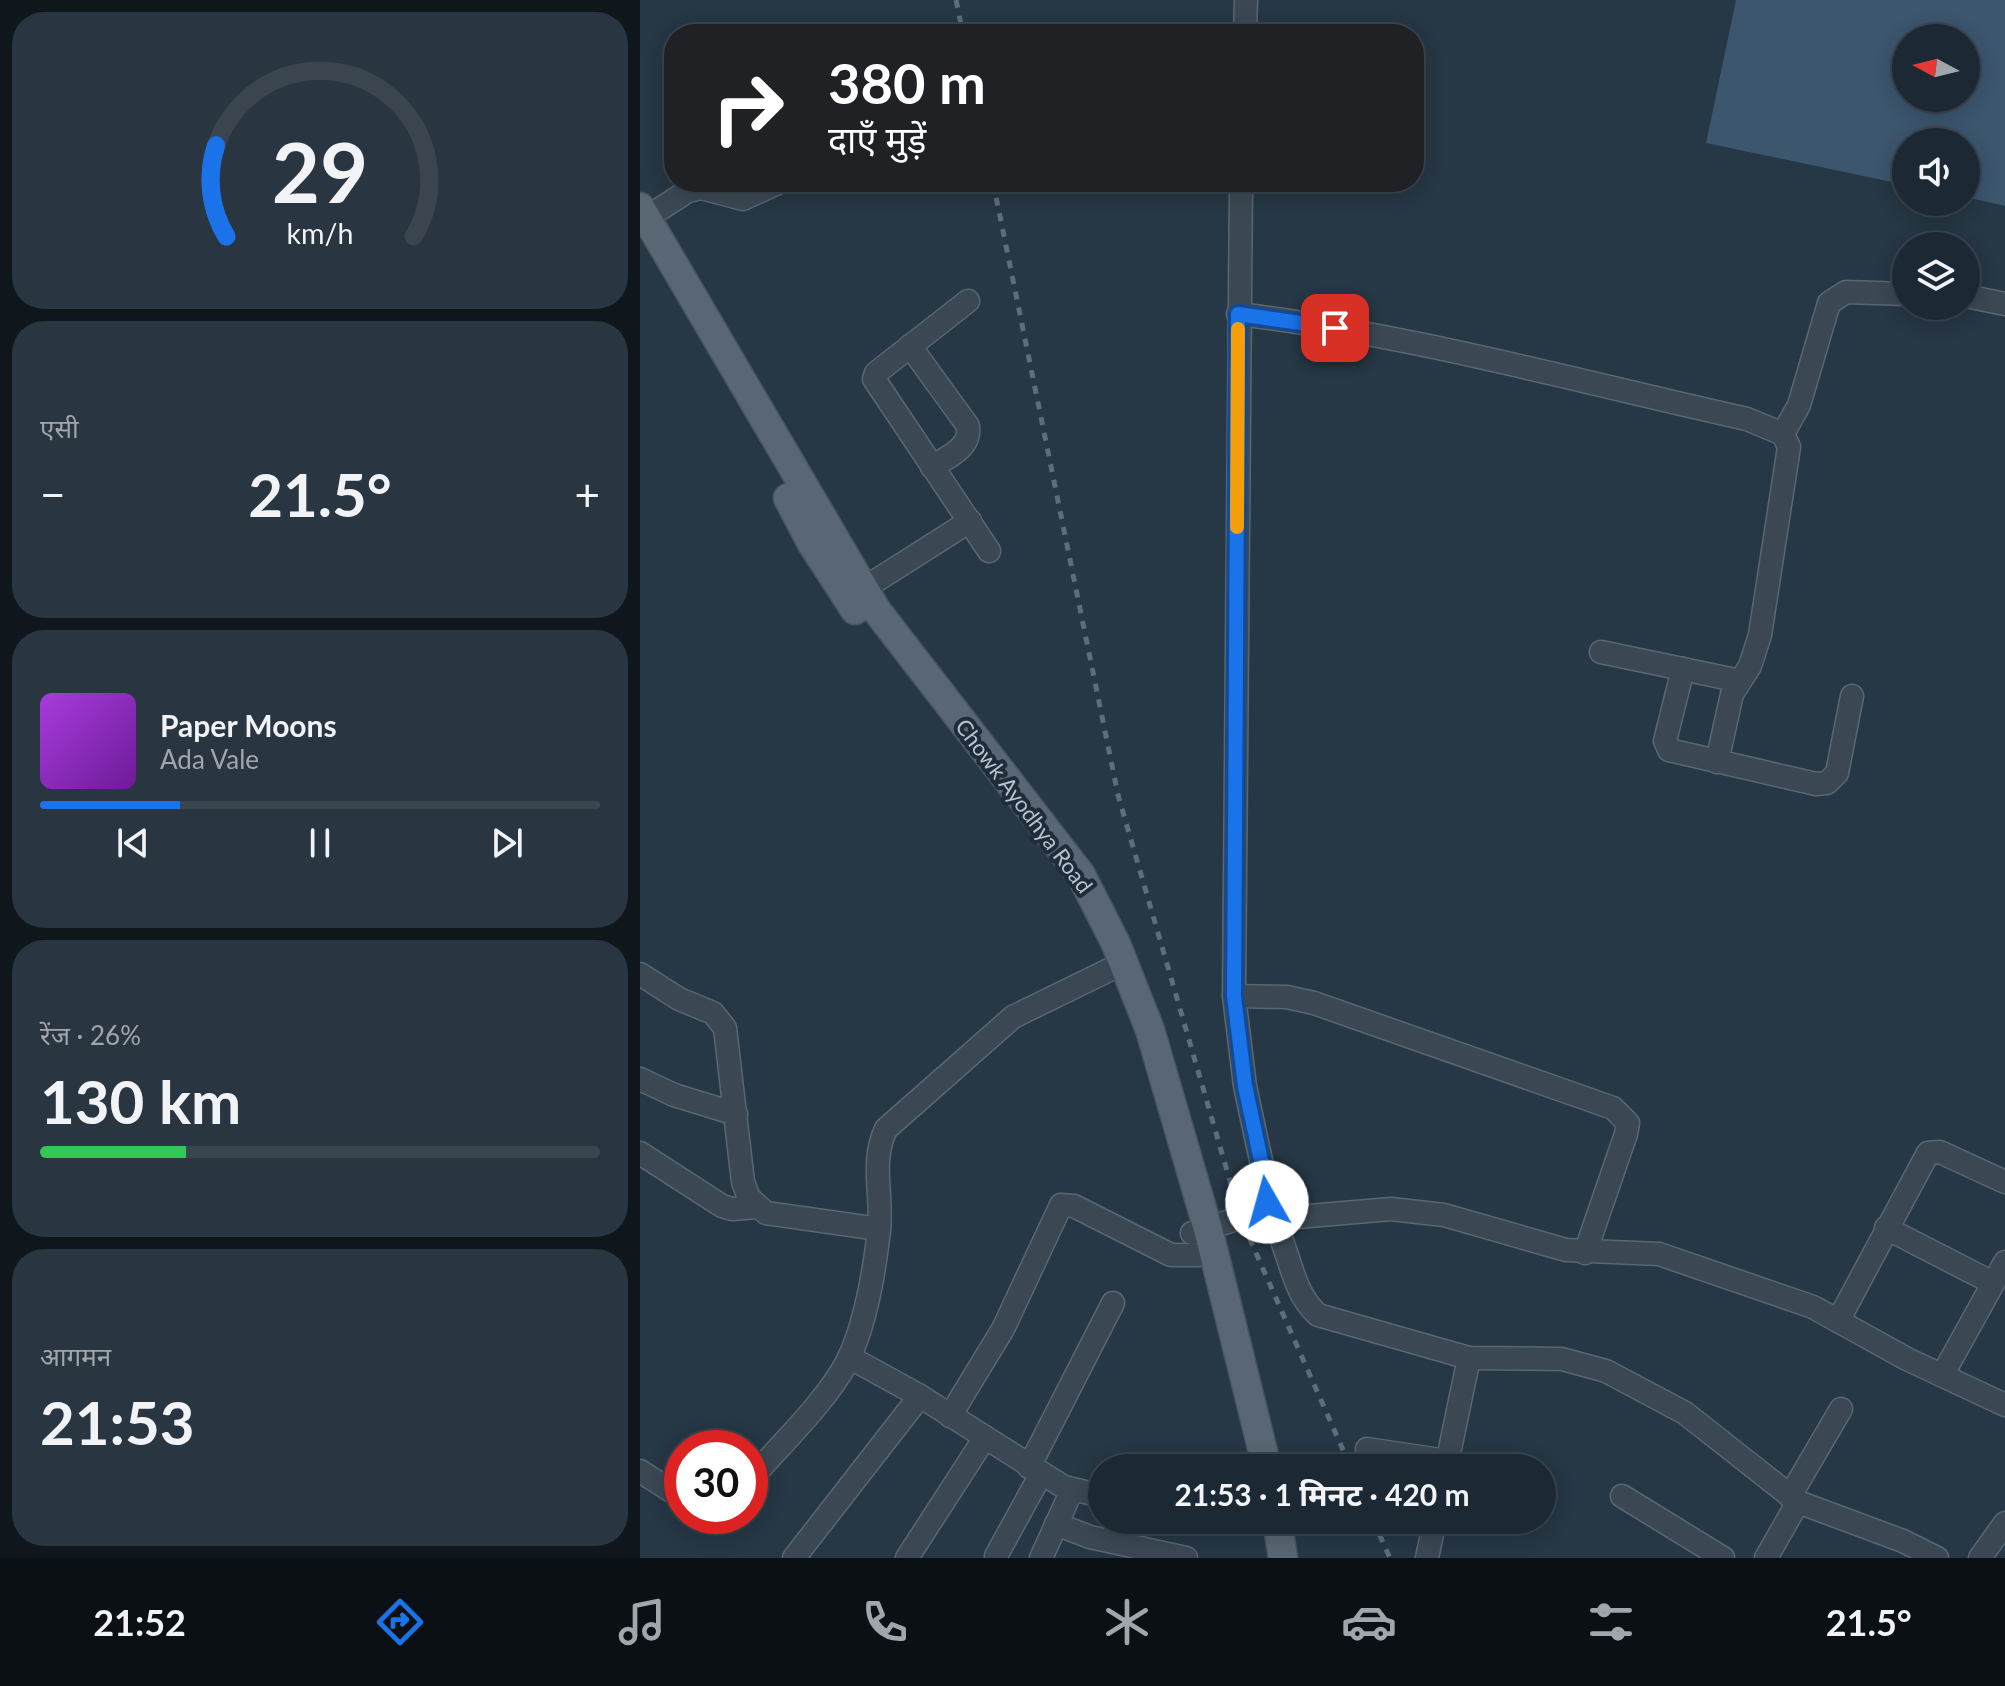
<!DOCTYPE html>
<html lang="hi">
<head>
<meta charset="utf-8">
<style>
  :root { --surface:#1c2934; --page:#293540; --text:#f1f3f6; --muted:#a0a6ac; --line:#3a454f; --accent:#1a73e8 }
  body { margin:0; font-family:Lato,"Noto Sans Devanagari",sans-serif; background:var(--page); color:var(--text); height:100vh; display:flex; flex-direction:column; font-size:30px; white-space:nowrap }
  * { box-sizing:border-box; margin:0 }
  p { font-size:26px; color:var(--muted) }
  .icon { flex:none; width:44px; height:44px; fill:none; stroke:currentColor; stroke-width:2; stroke-linecap:round; stroke-linejoin:round }
  .map { position:relative; flex:1; overflow:hidden }
  .side { display:flex; flex-direction:column; gap:12px; padding:12px; background:#0f171d; width:640px }
  .side>* { flex:none }
  .banner { position:absolute; left:24px; top:24px; width:760px; height:168px; border-radius:32px; box-shadow:0 4px 20px #0003,0 0 0 2px var(--line); background:#202124; color:#fff; overflow:hidden }
  .needle { width:52px; rotate:277deg }
  .controls { position:absolute; left:1252px; top:24px; display:grid; gap:16px }
  .controls a { display:grid; place-items:center; width:88px; height:88px; border-radius:50%; background:var(--surface); box-shadow:0 4px 20px #0003,0 0 0 2px var(--line); font-size:40px }
  .speed { position:absolute; left:24px; top:1430px; display:flex; gap:16px; font-size:40px; font-weight:700; text-align:center }
  .speed>* { display:grid; place-content:center; width:104px; height:104px; border-radius:50%; background:var(--surface); box-shadow:0 4px 20px #0003,0 0 0 2px var(--line); line-height:1 }
  .speed .limit { border:12px solid #d22; background:#fff; color:#111 }
  .pin { position:absolute; display:grid; place-items:center; width:68px; height:68px; color:#fff; margin:-34px; border-radius:16px; box-shadow:0 4px 12px #0006 }
  .me { position:absolute; width:88px; margin:-44px; rotate:353deg; stroke-linejoin:round; filter:drop-shadow(0 0 6px #0008) }
  .turn { display:flex; align-items:center; gap:28px; height:168px; padding:0 32px; font-size:36px }
  .turn .icon { width:104px; height:104px; stroke-width:2.5 }
  .turn b { display:block; font-size:56px; line-height:68px }
  .big { font-size:60px; font-weight:700; line-height:1.1 }
  .side .card { flex:1; display:flex; flex-direction:column; justify-content:center; gap:12px; min-width:0; padding:0 28px; border-radius:32px; background:var(--page) }
  .side .dial { align-items:center; gap:0 }
  .dial svg { height:208px; overflow:visible; fill:none; stroke:var(--line); stroke-width:7; stroke-linecap:round; text-anchor:middle }
  .dial text { fill:var(--text); stroke:none }
  .song { display:flex; align-items:center; gap:24px }
  .cover { width:96px; height:96px; border-radius:12px; background:linear-gradient(135deg,hsl(280 70% 55%),hsl(280 70% 35%)) }
  .played { height:8px; border-radius:4px; background:linear-gradient(90deg,var(--accent) 25%,var(--line) 25%) }
  .keys { display:flex; justify-content:space-around; direction:ltr }
  .heat { display:flex; justify-content:space-between; align-items:center; font-size:44px; direction:ltr }
  .charge { height:12px; border-radius:6px; background:linear-gradient(90deg,#34c759 26%,var(--line) 0) }
  .trip { position:absolute; left:448px; top:1454px; width:468px; height:80px; border-radius:40px; background:var(--surface); box-shadow:0 4px 20px #0003,0 0 0 2px var(--line); font-weight:700; line-height:80px; text-align:center }
  .menu { display:flex; height:128px; justify-content:space-around; align-items:center; background:#0b1015; color:var(--muted) }
  .menu .icon { width:56px; height:56px }
  .menu .current { color:var(--accent) }
  .menu b { font-size:36px; color:var(--text) }
  main { display:flex; flex:1; min-height:0 }
  .map>svg:first-child { display:block }
</style>
</head>
<body>
<main>
<section class="side">
<div class="card dial"><svg viewBox="0 0 100 80">
<path d="M14 69A42 42 0 1 1 86 69"/>
<path d="M14 69A42 42 0 0 1 10 34" stroke="#1a73e8"/>
<text x="50" y="56" font-size="32" font-weight="700">29</text>
<text x="50" y="72" font-size="11">km/h</text>
</svg></div>
<div class="card"><p>एसी</p>
<div class="heat"><a>−</a><b class="big">21.5°</b><a>+</a></div>
</div>
<div class="card">
<div class="song"><i class="cover"></i><div><b>Paper Moons</b><p>Ada Vale</p></div></div>
<div class="played"></div>
<div class="keys"><svg class="icon" aria-label="previous" viewBox="0 0 24 24"><path d="M18 5L8 12l10 7zM5 5v14"/></svg><svg class="icon" aria-label="pause" viewBox="0 0 24 24"><path d="M8 5v14M16 5v14"/></svg><svg class="icon" aria-label="next" viewBox="0 0 24 24"><path d="M6 5l10 7-10 7zM19 5v14"/></svg></div>
</div>
<div class="card"><p>रेंज · 26%</p><b class="big">130 km</b><div class="charge"></div></div>
<div class="card"><p>आगमन</p><b class="big">21:53</b></div>
</section>
<div class="map">
<svg width="1365" height="1558" viewBox="0 0 1365 1558">
  <rect width="100%" height="100%" fill="#263745"/>
  <path fill="#3c566e" fill-rule="evenodd" d="M1096 0H1365V206L1326 197V142H1266V185L1066 143ZM1266 38H1326V98H1266Z"/>
  <g fill="none" stroke-linecap="round" stroke-linejoin="round">
    <g stroke="#5a6672" stroke-width="25">
      <g id="minor">
        <path d="M605 34 606 0"/>
        <path d="M6 218 48 191 61 188 103 199 140 182"/>
        <path d="M1326 296 1365 304"/>
        <path d="M328 301 236 373 234 379 349 551"/>
        <path d="M598 314C768 334 940 382 1107 419L1143 434 1149 447 1120 635 1110 666 1092 694 1077 762"/>
        <path d="M270 346 328 426C331 448 309 456 292 467"/>
        <path d="M1143 434 1159 405 1189 303 1206 292 1266 294"/>
        <path d="M223 589 330 521"/>
        <path d="M961 652 1100 681"/>
        <path d="M1043 669 1025 741 1029 750 1176 784 1187 783 1197 773 1212 696"/>
        <path d="M0 974 39 999 73 1013 85 1028 103 1182 109 1198 126 1213 239 1229"/>
        <path d="M594 996 647 997 674 1003 973 1108 988 1123 986 1134 945 1253"/>
        <path d="M0 1079 34 1095 96 1114"/>
        <path d="M0 1153 82 1206 92 1209 117 1207"/>
        <path d="M624 1208C651 1239 647 1288 678 1315L829 1358 922 1359 966 1371 1045 1413 1158 1502 1263 1541 1297 1558"/>
        <path d="M634 1219 751 1209 804 1215 926 1250 1019 1254 1173 1307 1267 1359 1365 1405"/>
        <path d="M1246 1228 1353 1283"/>
        <path d="M552 1233 619 1212 628 1193 605 1086 594 996 601 182"/>
        <path d="M1198 1321 1288 1153 1300 1152 1365 1182"/>
        <path d="M209 1357 280 1396 424 1487 462 1496"/>
        <path d="M1303 1374 1365 1262"/>
        <path d="M310 1416 363 1329 421 1205 434 1206 531 1255H558"/>
        <path d="M727 1449 807 1461"/>
        <path d="M389 1467 473 1303"/>
        <path d="M806 1468 829 1358"/>
        <path d="M0 1471 42 1498"/>
        <path d="M110 1480C140 1445 185 1403 207 1362 226 1324 234 1273 239 1231 243 1196 230 1162 246 1129L373 1017 469 970"/>
        <path d="M982 1496 1083 1558"/>
        <path d="M1150 1496 1201 1409"/>
        <path d="M416 1524 450 1537 546 1558"/>
        <path d="M356 1556 401 1474"/>
        <path d="M154 1558 280 1396"/>
        <path d="M267 1558 344 1439"/>
        <path d="M401 1558 432 1490"/>
        <path d="M787 1558 795 1520"/>
        <path d="M1126 1558 1158 1502"/>
        <path d="M1340 1558 1365 1523"/>
      </g>
    </g>
    <g stroke="#485461" stroke-width="31">
      <g id="major">
        <path d="M0 207 237 611 441 875 476 944 510 1030 568 1229 627 1468"/>
        <path d="M148 498 171 542 215 610"/>
        <path d="M637 1520 643 1558"/>
      </g>
    </g>
    <use href="#minor" stroke="#3b4854" stroke-width="22"/>
    <use href="#major" stroke="#596774" stroke-width="28"/>
    <g stroke="#5d6d7b" stroke-width="5" stroke-dasharray="8 8" stroke-linecap="butt">
      <path d="M316 0 323 34"/>
      <path d="M353 182 478 795 601 1219 711 1468"/>
      <path d="M733 1520 750 1558"/>
    </g>
  </g>
  <g fill="none" stroke-linecap="round" stroke-linejoin="round">
    <g stroke="#114b97" stroke-width="20">
      <path id="route" d="M627 1202 628 1193 605 1086 594 996 598 314 695 328"/>
    </g>
    <use href="#route" stroke="#1a73e8" stroke-width="14"/>
    <path stroke="#f59e0b" stroke-width="14" d="M597 527 598 329"/>
  </g>
  <g text-anchor="middle" stroke-width="8" stroke-linejoin="round" paint-order="stroke">
    <g font-size="22" fill="#b9c3ce" stroke="#1f2d3a">
      <text transform="translate(384 806) rotate(53)" y="8">Chowk Ayodhya Road</text>
    </g>
  </g>
</svg>
<div class="controls">
<a><svg class="needle" viewBox="-14 -14 28 28"><path d="M0-13l5 13h-10z" fill="#e53935"/><path d="M0 13l5-13h-10z" fill="#a0a6ac"/></svg></a>
<a><svg class="icon" aria-label="sound" viewBox="0 0 24 24"><path d="M4 9h4l5-4v14l-5-4H4zM17 9q2 3 0 6"/></svg></a>
<a><svg class="icon" aria-label="layers" viewBox="0 0 24 24"><path d="M12 4l9 5-9 5-9-5zM3 14l9 5 9-5"/></svg></a>
</div>
<div class="speed"><div class="limit">30</div></div>
<div class="pin" style="left:695px;top:328px;background:#d93025"><svg class="icon" aria-label="arrive" viewBox="0 0 24 24"><path d="M6 21V4h12l-3 4 3 4H6"/></svg></div>
<svg class="me" style="left:627px;top:1202px" viewBox="-20 -20 40 40"><circle r="19" fill="#fff"/><path d="M0-13L10 11 0 6-10 11z" fill="#1a73e8"/></svg>
<div class="trip">21:53 · 1 मिनट · 420 m</div>
<div class="banner">
<div class="turn"><svg class="icon" aria-label="right" viewBox="0 0 24 24"><path d="M7 20v-9h11M14 6l5 5-5 5"/></svg><div><b>380 m</b>दाएँ मुड़ें</div></div>
</div>
</div>
</main>
<nav class="menu">
<b>21:52</b>
<svg class="icon current" aria-label="directions" viewBox="0 0 24 24"><path d="M12 3l9 9-9 9-9-9zM9 14v-3h6M13 9l2 2-2 2"/></svg>
<svg class="icon" aria-label="music" viewBox="0 0 24 24"><path d="M9 18V5l10-2v13"/><circle cx="6" cy="18" r="3"/><circle cx="16" cy="16" r="3"/></svg>
<svg class="icon" aria-label="phone" viewBox="0 0 24 24"><path d="M5 4h4l2 5-3 2q2 4 5 5l2-3 5 2v4C11 20 4 13 5 4z"/></svg>
<svg class="icon" aria-label="climate" viewBox="0 0 24 24"><path d="M12 3v18M4 7l16 10M4 17L20 7"/></svg>
<svg class="icon" aria-label="car" viewBox="0 0 24 24"><path d="M5 17H2v-5l4-1 3-4h7l3 4 3 1v5h-3M9 17h6M6 11h13"/><circle cx="7" cy="17" r="2"/><circle cx="17" cy="17" r="2"/></svg>
<svg class="icon" aria-label="filters" viewBox="0 0 24 24"><path d="M4 7h16M4 17h16"/><circle cx="9" cy="7" r="2"/><circle cx="15" cy="17" r="2"/></svg>
<b>21.5°</b>
</nav>
</body>
</html>
